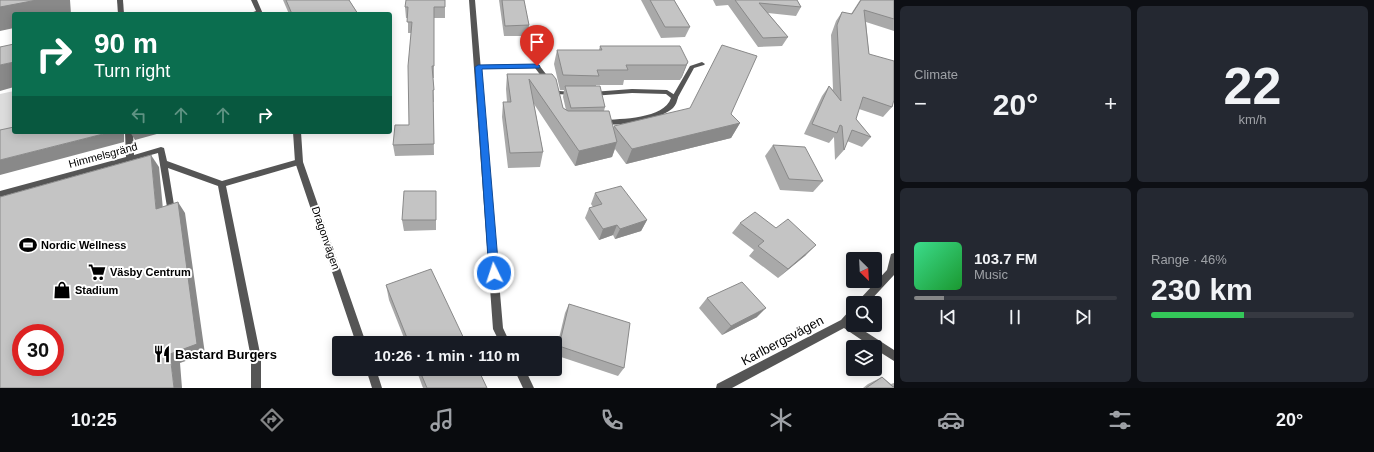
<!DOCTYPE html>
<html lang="en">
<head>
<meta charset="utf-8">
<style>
  :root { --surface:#171b24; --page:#242831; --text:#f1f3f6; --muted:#9ea1a6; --line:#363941; --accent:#858687 }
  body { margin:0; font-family:Helvetica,sans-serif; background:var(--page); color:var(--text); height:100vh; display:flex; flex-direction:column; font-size:15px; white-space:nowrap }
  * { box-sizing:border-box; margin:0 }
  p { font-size:13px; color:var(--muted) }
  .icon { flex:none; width:22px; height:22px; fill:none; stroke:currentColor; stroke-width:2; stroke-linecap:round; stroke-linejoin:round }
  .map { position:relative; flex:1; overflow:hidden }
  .panel { display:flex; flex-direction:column; gap:6px; padding:6px; background:#0d0f14; width:480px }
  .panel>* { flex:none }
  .guide { position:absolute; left:12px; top:12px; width:380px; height:122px; border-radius:4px; box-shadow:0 2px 10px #0003; background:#0b6e4f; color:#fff; overflow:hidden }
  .needle { width:26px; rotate:156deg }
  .buttons { position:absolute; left:846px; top:252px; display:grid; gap:8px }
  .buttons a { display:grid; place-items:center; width:36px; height:36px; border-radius:4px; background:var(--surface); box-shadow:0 2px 10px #0003; font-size:20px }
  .speed { position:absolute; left:12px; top:324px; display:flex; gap:8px; font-size:20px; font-weight:700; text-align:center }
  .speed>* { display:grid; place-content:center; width:52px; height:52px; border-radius:50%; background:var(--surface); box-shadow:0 2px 10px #0003; line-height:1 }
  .speed .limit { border:6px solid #d22; background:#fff; color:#111 }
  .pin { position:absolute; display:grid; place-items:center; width:34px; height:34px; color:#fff; margin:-41px -17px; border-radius:50% 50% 50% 0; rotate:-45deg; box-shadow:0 0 4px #0007 }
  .pin .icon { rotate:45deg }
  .me { position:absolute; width:44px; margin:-22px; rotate:356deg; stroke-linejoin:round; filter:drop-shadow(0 0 3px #0008) }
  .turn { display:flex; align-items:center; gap:14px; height:84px; padding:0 16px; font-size:18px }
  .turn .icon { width:52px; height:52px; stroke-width:2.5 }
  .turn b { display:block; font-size:28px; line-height:34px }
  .lanes { display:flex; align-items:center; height:38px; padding:0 16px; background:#0003; justify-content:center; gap:20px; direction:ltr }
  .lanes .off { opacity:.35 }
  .big { font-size:30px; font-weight:600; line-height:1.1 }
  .panel .card { flex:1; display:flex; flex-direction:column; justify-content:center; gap:6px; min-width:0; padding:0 14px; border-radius:6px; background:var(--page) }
  .panel .dial { align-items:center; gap:0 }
  .dial b { font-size:52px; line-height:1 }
  .song { display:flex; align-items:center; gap:12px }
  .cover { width:48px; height:48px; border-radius:6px; background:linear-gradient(135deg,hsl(150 70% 55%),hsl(130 70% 35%)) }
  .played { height:4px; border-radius:2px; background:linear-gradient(90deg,var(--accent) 15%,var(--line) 15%) }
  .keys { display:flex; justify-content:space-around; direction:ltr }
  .heat { display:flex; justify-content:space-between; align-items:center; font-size:22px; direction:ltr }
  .charge { height:6px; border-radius:3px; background:linear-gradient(90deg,#34c759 46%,var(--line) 0) }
  .panel .tiles { flex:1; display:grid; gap:6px; grid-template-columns:repeat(2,1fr) }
  .trip { position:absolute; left:332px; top:336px; width:230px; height:40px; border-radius:4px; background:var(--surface); box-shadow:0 2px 10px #0003; font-weight:600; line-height:40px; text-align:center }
  .menu { display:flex; height:64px; justify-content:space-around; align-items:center; background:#090b0e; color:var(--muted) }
  .menu .icon { width:28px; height:28px }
  .menu .active { color:var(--accent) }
  .menu b { font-size:18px; color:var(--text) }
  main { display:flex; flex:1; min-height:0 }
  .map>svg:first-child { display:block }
</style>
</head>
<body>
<main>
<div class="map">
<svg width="894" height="388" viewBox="0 0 894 388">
  <rect width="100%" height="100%" fill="#fff"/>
  <path fill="#dcdcdc" d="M14 91V132L0 140V94Z"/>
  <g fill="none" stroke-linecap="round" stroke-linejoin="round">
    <g fill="#555" fill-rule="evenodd">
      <path d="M117 0H123L124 14H118Z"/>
      <path d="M537 64 539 65 559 91 574 92 576 93V95L555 94 535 68 478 69 475 67 478 65Z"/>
      <path d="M632 89 667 90 678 97C677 101 676 105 673 108 661 120 615 127 600 124L598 122 600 120H602C621 119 664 119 671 98L666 94 632 93 592 96 589 94 592 92Z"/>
      <path d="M125 132H133L134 155 161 147 164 148 167 161 222 181 299 159 303 162 302 164 226 186 261 358V388H251V358L218 186 168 168 175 211 174 213H168L158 153 0 197V191L126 157Z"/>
    </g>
    <g fill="#555" fill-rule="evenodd">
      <path d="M251 0H257L263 14H248L256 11Z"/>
      <path d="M469 0H475L503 328 510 343H500L493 329Z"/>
      <path d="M702 62 705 64 704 65 694 68 677 99H673L672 97 690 66Z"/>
      <path d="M293 132H301L303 162 366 343H356L295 162Z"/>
      <path d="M894 253V275L868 303H857L859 300 887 270 891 254Z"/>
      <path d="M853 309V320L851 322 853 325H855L894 350V361L875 349V347H872L844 328 732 388H716L717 384 841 320 850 310Z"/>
      <path d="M366 369H376L382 388H372Z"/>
      <path d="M514 369H525L534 388H523Z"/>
    </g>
  </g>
  <g fill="#a9a9a9">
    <path d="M283 0H349L358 14H289Z"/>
    <path d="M445 0V18H434V78H433L434 102H433L434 155 395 156 393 145 409 125 411 33H408V18H406L405 7Z"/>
    <path d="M499 0H524L529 25 528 36H504Z"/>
    <path d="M641 0H674L690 27 685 37 661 38Z"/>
    <path d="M713 0H797L801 7 796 16 768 13 788 37 782 46 758 47 728 5 716 6Z"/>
    <path d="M860 0H894V31L866 22 869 54 892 107 883 117 859 109 856 119 871 137 862 147 847 141 844 150 835 160 834 137 829 143 804 134 822 96 829 86 833 90 831 35 836 21 842 12 851 14Z"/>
    <path d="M600 46 688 62 680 80H624L623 85H596V86L605 107 604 111 613 128 614 126 731 114 740 123 731 138 626 164 615 149 612 157 575 166 534 104 543 152 540 167 508 168 502 117 503 102H507L506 89 507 74H552L563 108 566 110 563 97 564 90H560L554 64 557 50H599Z"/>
    <path d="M773 145 823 181 813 192 780 190 765 156Z"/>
    <path d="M436 191V230L404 231 402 220Z"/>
    <path d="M595 193 647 220 641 231 615 239 613 235 599 240 585 218 589 208 593 207 591 204Z"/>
    <path d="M740 223 806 255 778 278 749 256 754 250 732 233Z"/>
    <path d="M386 285 466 343H406L389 300Z"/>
    <path d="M707 298 757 317 722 335 699 308Z"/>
    <path d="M569 304 624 368 618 376 555 355 565 313Z"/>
    <path d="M416 369H478L487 388H423Z"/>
    <path d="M882 377 891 384 894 383V388H863L868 384Z"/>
  </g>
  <g fill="#898989">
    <path d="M0 0H70L71 14H14V28L0 31Z"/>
    <path d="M14 62V87L0 91V65Z"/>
    <path d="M688 62 682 77 680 80 686 65Z"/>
    <path d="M740 123 731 138 626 164 632 149Z"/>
    <path d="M111 132H124V142L0 175V160Z"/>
    <path d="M130 132H164L135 140Z"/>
    <path d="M617 142 612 157 575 166 579 151Z"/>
    <path d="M151 155 159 167 164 220 156 209Z"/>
    <path d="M178 202 185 213 205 354 180 363 182 388H174L170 354Z"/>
    <path d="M647 220 641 231 615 239 620 229Z"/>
    <path d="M617 225 613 235 599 240 603 229Z"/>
    <path d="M816 245 806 255 778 278 788 269Z"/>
    <path d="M766 308 757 317 722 335 731 326Z"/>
  </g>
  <g fill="#c4c4c4" stroke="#898989" fill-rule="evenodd">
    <path d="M0 0H37L0 7Z"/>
    <path d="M286 0H349L358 14H292Z"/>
    <path d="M406 0H445V7H434V66H432L434 90H433L434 144 393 145 395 125H409L408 66 412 22H407L408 7H405Z"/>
    <path d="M502 0H524L529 25 505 26Z"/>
    <path d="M650 0H674L690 27H665Z"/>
    <path d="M735 0H797L801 7 759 3 788 37 763 38Z"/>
    <path d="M861 0H894V19L864 10 869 54 894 61V100L892 107 863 97 856 119 871 137 852 130 844 150 842 126 840 125 837 133 812 124 829 86 841 101 837 25 842 12 852 14Z"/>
    <path d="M14 44V62L0 65V47Z"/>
    <path d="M722 45 757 56 731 114 740 123 632 149 614 126 690 108Z"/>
    <path d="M600 46H680L688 62 686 65H626L628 70H597L599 76 563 75 557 50H602Z"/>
    <path d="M507 74H552L556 79 563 108 568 111H609L617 142 579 151 529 79 543 152 510 153 503 102H511Z"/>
    <path d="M565 86H600L605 107 571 108Z"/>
    <path d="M14 127V132H111L0 160V130Z"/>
    <path d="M773 145 805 147 823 181 789 179Z"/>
    <path d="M151 155 156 209 178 202 197 344 170 354 174 388H0V197ZM21 333H55V367H21Z"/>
    <path d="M621 186 647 220 620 229 617 225 603 229 589 208 602 204 595 193Z"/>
    <path d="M404 191H436V220H402Z"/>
    <path d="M755 212 776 228 788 219 816 245 788 269 758 246 764 241 740 223Z"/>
    <path d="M431 269 466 343H409L386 285Z"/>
    <path d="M742 282 766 308 731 326 707 298Z"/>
    <path d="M569 304 630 323 624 368 559 346Z"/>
    <path d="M419 369H478L487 388H427Z"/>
    <path d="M882 377 893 387 894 386V388H866Z"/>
  </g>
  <path fill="#1a73e8" stroke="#114b97" d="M537 64 540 66 539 68 482 69 499 273 497 276 494 277 490 276 489 273 475 67 478 65Z"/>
  <defs>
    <g id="stadium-bare" transform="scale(1.38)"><path d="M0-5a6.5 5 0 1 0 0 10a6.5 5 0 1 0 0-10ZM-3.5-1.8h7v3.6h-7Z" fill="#000" stroke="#fff" stroke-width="2.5" paint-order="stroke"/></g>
    <g id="supermarket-bare" transform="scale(1.38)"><path d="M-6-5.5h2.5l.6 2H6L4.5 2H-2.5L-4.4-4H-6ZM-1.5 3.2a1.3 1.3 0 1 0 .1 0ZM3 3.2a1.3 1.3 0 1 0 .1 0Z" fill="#000" stroke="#fff" stroke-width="2.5" paint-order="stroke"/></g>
    <g id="shop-bare" transform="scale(1.38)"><path d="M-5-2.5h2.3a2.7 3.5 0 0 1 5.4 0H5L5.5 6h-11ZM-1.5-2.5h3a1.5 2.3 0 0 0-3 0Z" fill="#000" stroke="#fff" stroke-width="2.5" paint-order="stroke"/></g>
    <g id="restaurant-bare" transform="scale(1.38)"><path d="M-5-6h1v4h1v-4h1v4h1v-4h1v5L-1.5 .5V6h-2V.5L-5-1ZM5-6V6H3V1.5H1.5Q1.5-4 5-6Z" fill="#000" stroke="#fff" stroke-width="2.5" paint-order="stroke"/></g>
  </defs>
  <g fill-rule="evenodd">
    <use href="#stadium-bare" x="28" y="245"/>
    <use href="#supermarket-bare" x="97" y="272"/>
    <use href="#shop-bare" x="62" y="290"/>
    <use href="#restaurant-bare" x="162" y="354"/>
  </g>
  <g text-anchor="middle" stroke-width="4" stroke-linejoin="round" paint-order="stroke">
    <g font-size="11" fill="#000" stroke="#fff">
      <text transform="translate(103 155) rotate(-15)" y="4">Himmelsgränd</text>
      <text transform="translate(326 238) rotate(71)" y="4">Dragonvägen</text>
    </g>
    <g font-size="11" font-weight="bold" fill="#000" stroke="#fff" text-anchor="start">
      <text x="41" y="249">Nordic Wellness</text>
      <text x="110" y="276">Väsby Centrum</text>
      <text x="75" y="294">Stadium</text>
    </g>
    <g font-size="13" fill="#000" stroke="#fff">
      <text transform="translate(782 340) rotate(-28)" y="5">Karlbergsvägen</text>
    </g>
    <g font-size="13" font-weight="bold" fill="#000" stroke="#fff" text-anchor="start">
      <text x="175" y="359">Bastard Burgers</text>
    </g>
  </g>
</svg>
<div class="buttons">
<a><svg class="needle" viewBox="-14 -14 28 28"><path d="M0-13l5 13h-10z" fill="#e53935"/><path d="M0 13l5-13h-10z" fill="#9ea1a6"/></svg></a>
<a><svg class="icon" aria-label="search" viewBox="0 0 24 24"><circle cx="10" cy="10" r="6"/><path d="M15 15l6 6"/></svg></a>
<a><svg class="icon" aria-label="layers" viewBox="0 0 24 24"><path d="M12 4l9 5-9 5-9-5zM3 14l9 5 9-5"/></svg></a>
</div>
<div class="speed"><div class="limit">30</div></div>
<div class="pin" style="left:537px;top:66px;background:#d93025"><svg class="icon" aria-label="arrive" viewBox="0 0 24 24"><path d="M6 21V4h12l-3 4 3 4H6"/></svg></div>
<svg class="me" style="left:494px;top:273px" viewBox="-20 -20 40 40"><circle r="17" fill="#1a73e8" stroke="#fff" stroke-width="3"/><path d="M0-11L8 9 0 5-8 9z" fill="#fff"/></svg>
<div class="trip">10:26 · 1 min · 110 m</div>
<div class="guide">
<div class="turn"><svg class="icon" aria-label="right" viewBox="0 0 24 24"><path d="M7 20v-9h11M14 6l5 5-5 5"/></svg><div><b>90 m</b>Turn right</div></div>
<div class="lanes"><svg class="icon off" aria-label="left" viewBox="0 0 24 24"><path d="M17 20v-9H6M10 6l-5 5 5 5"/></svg><svg class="icon off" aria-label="ahead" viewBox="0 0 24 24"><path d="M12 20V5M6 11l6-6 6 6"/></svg><svg class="icon off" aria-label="ahead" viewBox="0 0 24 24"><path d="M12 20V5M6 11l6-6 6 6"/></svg><svg class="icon" aria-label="right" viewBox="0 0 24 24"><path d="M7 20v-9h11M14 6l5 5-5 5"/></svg></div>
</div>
</div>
<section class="panel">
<div class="tiles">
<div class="card"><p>Climate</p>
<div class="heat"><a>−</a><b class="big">20°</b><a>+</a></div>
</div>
<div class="card dial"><b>22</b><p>km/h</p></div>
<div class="card">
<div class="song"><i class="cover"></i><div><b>103.7 FM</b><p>Music</p></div></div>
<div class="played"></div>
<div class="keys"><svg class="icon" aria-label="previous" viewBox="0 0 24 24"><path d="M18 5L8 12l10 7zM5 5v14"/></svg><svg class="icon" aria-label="pause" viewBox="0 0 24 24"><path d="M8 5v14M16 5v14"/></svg><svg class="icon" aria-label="next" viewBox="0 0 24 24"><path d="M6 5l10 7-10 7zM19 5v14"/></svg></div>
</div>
<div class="card"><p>Range · 46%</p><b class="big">230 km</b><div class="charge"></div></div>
</div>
</section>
</main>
<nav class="menu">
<b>10:25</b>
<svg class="icon active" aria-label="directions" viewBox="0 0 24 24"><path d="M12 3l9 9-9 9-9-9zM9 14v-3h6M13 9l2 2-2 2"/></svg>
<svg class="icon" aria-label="music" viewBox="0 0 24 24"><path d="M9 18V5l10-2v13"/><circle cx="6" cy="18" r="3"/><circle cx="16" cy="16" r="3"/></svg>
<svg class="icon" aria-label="phone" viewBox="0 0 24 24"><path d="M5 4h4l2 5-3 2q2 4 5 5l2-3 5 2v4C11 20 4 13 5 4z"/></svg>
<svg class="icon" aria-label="climate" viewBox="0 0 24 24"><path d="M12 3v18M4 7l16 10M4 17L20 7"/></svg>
<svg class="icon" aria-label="car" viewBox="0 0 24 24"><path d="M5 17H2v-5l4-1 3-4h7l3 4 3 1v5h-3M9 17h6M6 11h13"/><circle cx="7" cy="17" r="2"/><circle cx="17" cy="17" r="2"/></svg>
<svg class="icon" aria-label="filters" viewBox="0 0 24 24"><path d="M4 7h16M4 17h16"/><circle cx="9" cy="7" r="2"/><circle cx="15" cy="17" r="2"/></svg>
<b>20°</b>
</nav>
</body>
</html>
